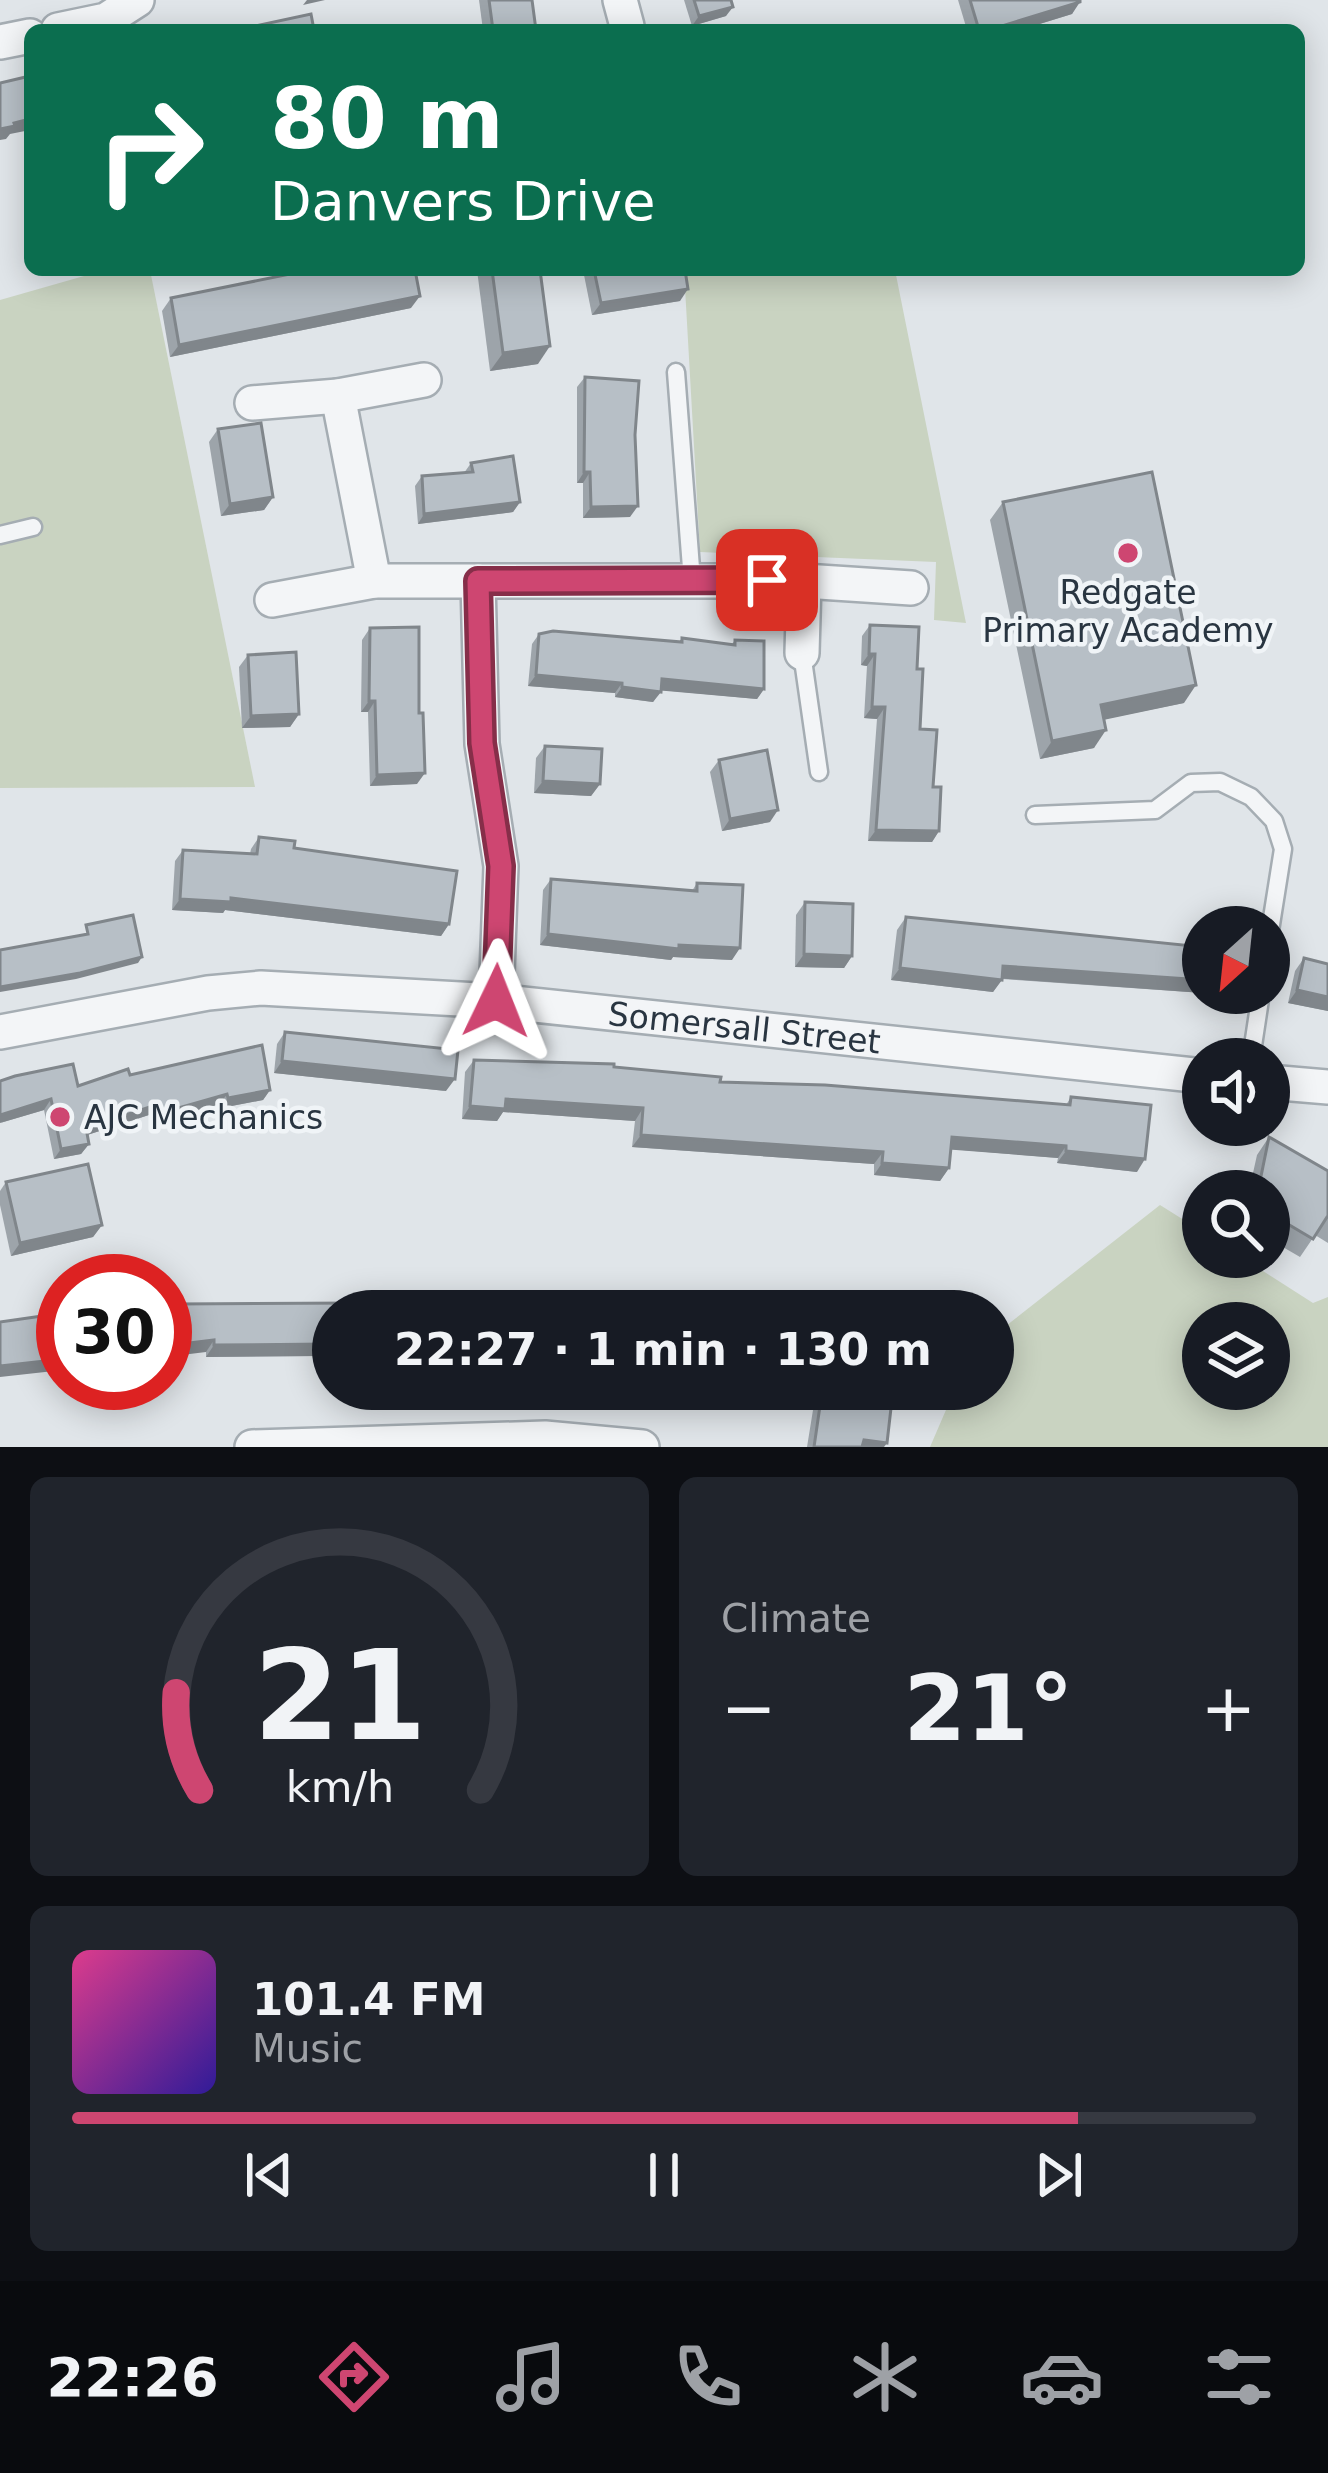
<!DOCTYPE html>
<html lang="en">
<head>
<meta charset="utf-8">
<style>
  :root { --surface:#171b24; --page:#20242c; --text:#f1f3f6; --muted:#9ea1a6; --line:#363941; --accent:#ce4671 }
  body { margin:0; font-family:"DejaVu Sans",sans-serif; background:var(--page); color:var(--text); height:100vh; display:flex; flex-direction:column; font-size:45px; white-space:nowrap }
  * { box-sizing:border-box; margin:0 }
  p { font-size:39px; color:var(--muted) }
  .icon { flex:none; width:66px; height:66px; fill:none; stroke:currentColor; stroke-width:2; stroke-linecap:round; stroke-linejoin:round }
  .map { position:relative; height:1447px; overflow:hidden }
  .sheet { display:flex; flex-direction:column; gap:30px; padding:30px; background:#0d0f14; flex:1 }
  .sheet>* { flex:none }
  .guide { position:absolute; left:24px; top:24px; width:1281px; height:252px; border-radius:18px; box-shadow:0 6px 30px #0003; background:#0b6e4f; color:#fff; overflow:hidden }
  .needle { width:78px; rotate:207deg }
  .fabs { position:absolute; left:1182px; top:906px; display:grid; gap:24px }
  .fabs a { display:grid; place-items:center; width:108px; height:108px; border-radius:50%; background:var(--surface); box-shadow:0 6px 30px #0003; font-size:60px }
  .speed { position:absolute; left:36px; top:1254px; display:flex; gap:24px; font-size:60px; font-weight:700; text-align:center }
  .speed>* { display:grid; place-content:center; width:156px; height:156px; border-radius:50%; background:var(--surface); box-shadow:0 6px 30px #0003; line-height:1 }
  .speed .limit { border:18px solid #d22; background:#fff; color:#111 }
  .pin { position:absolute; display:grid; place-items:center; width:102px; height:102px; color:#fff; margin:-51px; border-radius:24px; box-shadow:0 6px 18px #0006 }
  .me { position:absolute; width:132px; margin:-66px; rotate:2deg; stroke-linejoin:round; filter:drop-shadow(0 0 9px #0008) }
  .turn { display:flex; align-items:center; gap:42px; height:252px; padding:0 48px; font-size:54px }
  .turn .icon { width:156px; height:156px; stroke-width:2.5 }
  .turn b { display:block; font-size:84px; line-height:102px }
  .big { font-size:90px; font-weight:700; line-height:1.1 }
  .sheet .widget { flex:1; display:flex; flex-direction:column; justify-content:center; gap:18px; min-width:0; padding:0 42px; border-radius:18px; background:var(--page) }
  .sheet .dial { align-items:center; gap:0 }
  .dial svg { height:312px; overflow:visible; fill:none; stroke:var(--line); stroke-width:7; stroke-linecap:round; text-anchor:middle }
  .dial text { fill:var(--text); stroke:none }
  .song { display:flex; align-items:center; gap:36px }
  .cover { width:144px; height:144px; border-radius:18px; background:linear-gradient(135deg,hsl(330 70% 55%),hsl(250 70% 35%)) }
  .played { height:12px; border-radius:6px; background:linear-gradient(90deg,var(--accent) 85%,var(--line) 85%) }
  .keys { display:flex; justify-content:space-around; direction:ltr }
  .heat { display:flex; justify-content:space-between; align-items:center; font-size:66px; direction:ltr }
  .sheet .tiles { flex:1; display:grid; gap:30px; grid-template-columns:1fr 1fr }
  .widget:last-child { grid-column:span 2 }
  .trip { position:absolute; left:312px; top:1290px; width:702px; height:120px; border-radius:60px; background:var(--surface); box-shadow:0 6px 30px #0003; font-weight:700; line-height:120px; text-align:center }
  .tab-bar { display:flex; height:192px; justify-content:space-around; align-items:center; background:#090b0e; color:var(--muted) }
  .tab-bar .icon { width:84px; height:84px }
  .tab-bar .current { color:var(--accent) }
  .tab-bar b { font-size:54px; color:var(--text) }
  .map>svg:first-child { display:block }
</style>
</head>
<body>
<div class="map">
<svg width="1328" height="1447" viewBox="0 0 1328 1447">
  <rect width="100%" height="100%" fill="#e0e5e9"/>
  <g fill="#c9d3c1" fill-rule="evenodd">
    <path d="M105 270H150L255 787 0 788V300Z"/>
    <path d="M684 270H895L966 623 934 620 936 562 700 552Z"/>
    <path d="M1160 1205 1203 1232V1257H1241L1313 1303 1328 1297V1447H930L955 1389H993V1336ZM1269 1323V1389H1203V1323Z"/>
  </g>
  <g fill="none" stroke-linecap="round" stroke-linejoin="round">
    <g stroke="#a5adb3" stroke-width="21">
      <g id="lane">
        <path d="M676 372 692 581"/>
        <path d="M0 535 33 527"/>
        <path d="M802 653 819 772"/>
        <path d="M1035 815 1155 810 1191 783 1220 782 1251 797 1274 821 1283 849 1269 937"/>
        <path d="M1251 1059 1261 993"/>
      </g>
    </g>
    <g stroke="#a5adb3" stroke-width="38">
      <g id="street">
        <path d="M620 0 627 26"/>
        <path d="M58 30 106 20 137 0"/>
        <path d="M0 42 30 36"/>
        <path d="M338 396 374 581"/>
        <path d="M252 403 338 396 424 380"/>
        <path d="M478 581 482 744 501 866 496 1001"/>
        <path d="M272 600 374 581H804L911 588"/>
        <path d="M802 653 804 581"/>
        <path id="s1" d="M0 1032 208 993 261 988 496 1001 1203 1076"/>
        <path d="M1269 1082 1328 1087"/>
        <path d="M252 1447 545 1438 642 1447"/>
      </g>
    </g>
    <use href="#lane" stroke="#f3f5f7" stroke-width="16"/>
    <use href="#street" stroke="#f3f5f7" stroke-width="33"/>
  </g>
  <g fill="#9da4aa">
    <path d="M479 0H532L536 30H483Z"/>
    <path d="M684 0H731L726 16 692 26Z"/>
    <path d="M958 0H1080L1072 14 1020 30H967Z"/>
    <path d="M477 270H540L538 364 490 371Z"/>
    <path d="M583 270H685L680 301 592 315Z"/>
    <path d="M171 298 411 308 170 357 162 311Z"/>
    <path d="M585 377 630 517 583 518V483H577V387Z"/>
    <path d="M218 429 273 497 264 510 221 516 209 442Z"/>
    <path d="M471 463 520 502 513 512 418 524 415 486 422 476 464 473Z"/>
    <path d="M1003 502 1184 703 1104 719 1094 748 1040 759 990 520Z"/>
    <path d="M870 625 917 669 920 729 933 787 939 831 932 842 868 841 877 719 864 718 867 666 861 665 862 636Z"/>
    <path d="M370 628 419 713 417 784 370 786 368 712H361L362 640Z"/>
    <path d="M539 634 679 642 682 638 732 644 735 640 764 689 757 699 661 690 653 702 615 697V693L528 686 532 644Z"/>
    <path d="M248 655 299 714 290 727 242 728 239 667Z"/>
    <path d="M545 746 600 784 591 796 534 793 536 758Z"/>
    <path d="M719 760 770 822 722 831 710 772Z"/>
    <path d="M259 837 294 848 449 924 441 936 225 910 223 913 172 910 175 861 183 850 250 854 251 849Z"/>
    <path d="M551 879 692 891 697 883 732 960 673 957 671 960 540 945 543 890Z"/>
    <path d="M805 902 852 956 844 968 795 967 796 915Z"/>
    <path d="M906 917 1203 947V993L1002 979 993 992 891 980 897 930Z"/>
    <path d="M1304 958 1328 964V1011L1288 1003 1295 971Z"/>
    <path d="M285 1032 446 1091 274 1073 277 1044Z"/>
    <path d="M474 1060 614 1067 720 1082 1066 1105 1071 1097 1137 1172 1057 1163 1058 1158 951 1149 949 1168 940 1181 874 1175V1164L632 1147 635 1121 503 1112 497 1121 462 1119 465 1072Z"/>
    <path d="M130 1075 270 1090 263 1100 221 1108 220 1104 154 1123 152 1114 87 1135 89 1144 81 1154 54 1159 44 1110 0 1123 78 1086Z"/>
    <path d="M1269 1137 1328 1171V1243L1315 1235 1300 1257 1269 1239V1191H1249L1257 1155Z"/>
    <path d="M6 1182 102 1225 93 1237 11 1256 0 1205V1191Z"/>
    <path d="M545 1302 333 1365H318V1356L206 1357V1352L175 1304Z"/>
    <path d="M789 1389H853L834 1401 884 1447H807L813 1410Z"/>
  </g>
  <g fill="#80868b">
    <path d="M307 0H325L303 5Z"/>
    <path d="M1080 2 1072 14 1020 30H989Z"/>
    <path d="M733 7 726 16 692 26 699 16Z"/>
    <path d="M30 119V130L10 134 6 139 0 140V129L14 123Z"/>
    <path d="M688 289 680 301 592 315 601 303Z"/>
    <path d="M420 296 411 308 170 357 179 345Z"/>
    <path d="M550 346 538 364 490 371 503 353Z"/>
    <path d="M584 472H590L583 483H577Z"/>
    <path d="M273 497 264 510 221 516 230 504Z"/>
    <path d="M520 502 513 512 418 524 424 514Z"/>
    <path d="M638 506 630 517 583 518 591 507Z"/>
    <path d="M869 654H875L867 666 861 665Z"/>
    <path d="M536 675 622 683 615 693 528 686Z"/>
    <path d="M662 679 764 689 757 699 655 690Z"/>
    <path d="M1196 685 1184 703 1089 723 1101 705Z"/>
    <path d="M622 687 661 692 653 702 615 697Z"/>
    <path d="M369 701H375L368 712H361Z"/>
    <path d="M872 707H885L877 719 864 718Z"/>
    <path d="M299 714 290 727 242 728 251 716Z"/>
    <path d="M1106 730 1094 748 1040 759 1052 741Z"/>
    <path d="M425 773 417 784 370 786 377 775Z"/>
    <path d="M543 781 600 784 591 796 534 793Z"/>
    <path d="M778 810 770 822 722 831 730 819Z"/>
    <path d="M876 830 939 831 932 842 868 841Z"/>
    <path d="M231 898 449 924 441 936 225 910 223 913 172 910 180 899Z"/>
    <path d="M548 934 740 948 732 960 673 957 671 960 540 945Z"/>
    <path d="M804 954 852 956 844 968 795 967Z"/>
    <path d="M142 957 138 963 76 979 0 992V987Z"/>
    <path d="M1003 966 1203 980V993L995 978Z"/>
    <path d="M900 968 1002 980 993 992 891 980Z"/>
    <path d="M1297 990 1328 997V1011L1288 1003Z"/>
    <path d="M282 1061 455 1079 446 1091 274 1073Z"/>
    <path d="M270 1090 263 1100 221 1108 228 1098Z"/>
    <path d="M227 1094 220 1104 154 1123 161 1113Z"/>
    <path d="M51 1099 44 1110 0 1123V1115Z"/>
    <path d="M506 1099 643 1108 635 1121 503 1112 497 1121 462 1119 470 1106Z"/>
    <path d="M159 1104 152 1114 78 1138 86 1128Z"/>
    <path d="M641 1135 883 1152 874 1164 632 1147Z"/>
    <path d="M952 1137 1066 1146 1058 1158 943 1149Z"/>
    <path d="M89 1144 81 1154 54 1159 61 1149Z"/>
    <path d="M1066 1151 1145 1159 1137 1172 1057 1163Z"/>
    <path d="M882 1163 949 1168 940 1181 874 1175Z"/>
    <path d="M102 1225 93 1237 11 1256 20 1243Z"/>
    <path d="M214 1340 206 1352 165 1357V1346Z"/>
    <path d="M327 1344 318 1356 206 1357 214 1345Z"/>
    <path d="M327 1353H333V1365H318Z"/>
    <path d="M63 1359V1370L0 1377V1366Z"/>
    <path d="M659 1389H706L702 1394Z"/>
    <path d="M843 1389H853L819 1410 823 1401Z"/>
    <path d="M864 1440 887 1443 884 1447H859Z"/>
  </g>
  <g fill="#b7bfc6" stroke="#80868b" stroke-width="3">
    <path d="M489 0H532L536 30H493Z"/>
    <path d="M694 0H731L733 7 699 16Z"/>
    <path d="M970 0H1080V2L989 30H979Z"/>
    <path d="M311 14 314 30H237Z"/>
    <path d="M30 76V119L14 123 15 126 0 129V83Z"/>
    <path d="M310 270H415L420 296 179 345 171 298Z"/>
    <path d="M492 270H540L550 346 503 353Z"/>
    <path d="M594 270H685L688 289 601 303Z"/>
    <path d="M585 377 639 381 635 435 638 506 591 507 590 472H584Z"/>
    <path d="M261 423 273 497 230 504 218 429Z"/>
    <path d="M513 456 520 502 424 514 422 476 473 472 471 463Z"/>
    <path d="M1152 472 1196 685 1101 705 1106 730 1052 741 1003 502Z"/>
    <path d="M870 625 919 627 917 669H923L920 729 937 730 933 787H941L939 831 876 830 885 707H872L875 654H869Z"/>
    <path d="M419 627V713H423L425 773 377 775 375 701H369L370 628Z"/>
    <path d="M553 631 682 642V638L735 645V640L764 641V689L662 679 661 692 622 687V683L536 675 539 634Z"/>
    <path d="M296 652 299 714 251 716 248 655Z"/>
    <path d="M545 746 602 749 600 784 543 781Z"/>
    <path d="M767 750 778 810 730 819 719 760Z"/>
    <path d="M259 837 295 841 294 848 457 871 449 924 231 898V902L180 899 183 850 257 854Z"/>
    <path d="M551 879 697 891V883L743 885 740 948 679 945V949L548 934Z"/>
    <path d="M805 902 853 904 852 956 804 954Z"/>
    <path d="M133 915 142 957 80 973 0 987V950L88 934 86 925Z"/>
    <path d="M906 917 1203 947V980L1003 966 1002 980 900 968Z"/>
    <path d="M1304 958 1328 964V997L1297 990Z"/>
    <path d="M285 1032 458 1050 455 1079 282 1061Z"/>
    <path d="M262 1045 270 1090 228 1098 227 1094 161 1113 159 1104 86 1128 89 1144 61 1149 51 1099 0 1115V1081L15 1076 73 1064 78 1086 128 1069 130 1075Z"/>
    <path d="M474 1060 614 1064V1067L721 1077 720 1082 825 1085 1070 1105 1071 1097 1151 1105 1145 1159 1066 1151V1146L952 1137 949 1168 882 1163 883 1152 641 1135 643 1108 506 1099 505 1109 470 1106Z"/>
    <path d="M1269 1137 1328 1171V1217H1327L1313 1239 1269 1213V1191H1258Z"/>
    <path d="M88 1164 102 1225 20 1243 6 1182Z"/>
    <path d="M769 1294 789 1311H755Z"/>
    <path d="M174 1297 175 1304 545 1302 612 1306 611 1311H333V1353H327V1344L214 1345V1340L165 1346V1298Z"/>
    <path d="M63 1313V1359L0 1366V1322Z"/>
    <path d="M809 1389H843L823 1401Z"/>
    <path d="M821 1399 891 1408 887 1443 864 1440 862 1447H814Z"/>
  </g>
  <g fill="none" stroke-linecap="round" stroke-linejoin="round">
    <g stroke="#862e49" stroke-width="30">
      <path id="route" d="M496 1001 501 866 482 743 478 581 767 580"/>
    </g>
    <use href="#route" stroke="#ce4671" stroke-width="21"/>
  </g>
  <g fill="#ce4671" stroke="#f0f4f7" stroke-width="4.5">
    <circle cx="1128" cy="553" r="12"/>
    <circle cx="60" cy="1117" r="12"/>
  </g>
  <g text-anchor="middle" stroke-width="9" stroke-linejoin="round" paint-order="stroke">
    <g font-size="33" fill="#293541" stroke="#f0f4f7">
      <text x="1128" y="604">Redgate<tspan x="1128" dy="38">Primary Academy</tspan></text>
      <text x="84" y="1129" text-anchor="start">AJC Mechanics</text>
    </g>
    <g font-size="33" fill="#293541" stroke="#f0f4f7">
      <text dy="12" stroke="none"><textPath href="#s1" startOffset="750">Somersall Street</textPath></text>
    </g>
  </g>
</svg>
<div class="fabs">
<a><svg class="needle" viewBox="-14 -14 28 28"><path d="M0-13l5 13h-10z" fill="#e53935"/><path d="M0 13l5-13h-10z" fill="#9ea1a6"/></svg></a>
<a><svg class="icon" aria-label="sound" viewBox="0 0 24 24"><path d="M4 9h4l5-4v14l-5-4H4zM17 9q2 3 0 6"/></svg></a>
<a><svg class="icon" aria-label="search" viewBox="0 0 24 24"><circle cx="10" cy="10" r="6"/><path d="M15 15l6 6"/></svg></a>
<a><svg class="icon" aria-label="layers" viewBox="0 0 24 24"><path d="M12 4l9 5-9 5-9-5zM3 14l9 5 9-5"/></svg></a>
</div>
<div class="speed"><div class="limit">30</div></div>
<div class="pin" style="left:767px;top:580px;background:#d93025"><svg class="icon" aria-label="arrive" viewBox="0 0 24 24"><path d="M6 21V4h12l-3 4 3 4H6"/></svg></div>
<svg class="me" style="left:496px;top:1001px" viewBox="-20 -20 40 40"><path d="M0-17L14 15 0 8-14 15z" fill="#ce4671" stroke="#fff" stroke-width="4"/></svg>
<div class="trip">22:27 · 1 min · 130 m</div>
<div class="guide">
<div class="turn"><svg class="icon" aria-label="right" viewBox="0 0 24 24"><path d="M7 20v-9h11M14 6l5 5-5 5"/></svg><div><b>80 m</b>Danvers Drive</div></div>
</div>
</div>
<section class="sheet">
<div class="tiles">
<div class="widget dial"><svg viewBox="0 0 100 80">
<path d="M14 69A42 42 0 1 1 86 69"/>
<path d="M14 69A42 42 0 0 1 8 44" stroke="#ce4671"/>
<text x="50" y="56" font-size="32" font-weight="700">21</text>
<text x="50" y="72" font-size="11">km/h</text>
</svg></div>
<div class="widget"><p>Climate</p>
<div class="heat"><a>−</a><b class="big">21°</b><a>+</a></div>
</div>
<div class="widget">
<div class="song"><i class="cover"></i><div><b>101.4 FM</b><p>Music</p></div></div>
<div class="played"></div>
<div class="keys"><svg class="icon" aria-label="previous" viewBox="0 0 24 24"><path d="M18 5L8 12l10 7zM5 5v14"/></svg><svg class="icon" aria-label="pause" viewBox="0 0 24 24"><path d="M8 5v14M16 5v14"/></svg><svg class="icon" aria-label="next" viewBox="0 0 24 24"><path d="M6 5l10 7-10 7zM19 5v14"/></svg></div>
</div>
</div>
</section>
<nav class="tab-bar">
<b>22:26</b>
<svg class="icon current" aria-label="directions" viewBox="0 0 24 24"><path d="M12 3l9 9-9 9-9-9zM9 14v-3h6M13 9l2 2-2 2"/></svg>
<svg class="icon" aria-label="music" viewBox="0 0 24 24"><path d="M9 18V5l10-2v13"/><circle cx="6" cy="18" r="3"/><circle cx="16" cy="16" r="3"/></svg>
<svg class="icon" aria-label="phone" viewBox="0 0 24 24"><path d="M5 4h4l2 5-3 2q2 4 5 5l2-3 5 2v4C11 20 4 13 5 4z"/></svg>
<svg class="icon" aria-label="climate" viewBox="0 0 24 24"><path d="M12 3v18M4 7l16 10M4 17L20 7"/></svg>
<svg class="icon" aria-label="car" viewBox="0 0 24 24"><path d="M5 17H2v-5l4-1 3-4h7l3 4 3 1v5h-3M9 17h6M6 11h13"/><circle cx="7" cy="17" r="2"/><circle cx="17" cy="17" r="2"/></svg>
<svg class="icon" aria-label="filters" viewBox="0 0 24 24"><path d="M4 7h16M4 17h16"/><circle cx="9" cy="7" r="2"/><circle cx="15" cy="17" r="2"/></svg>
</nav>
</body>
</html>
